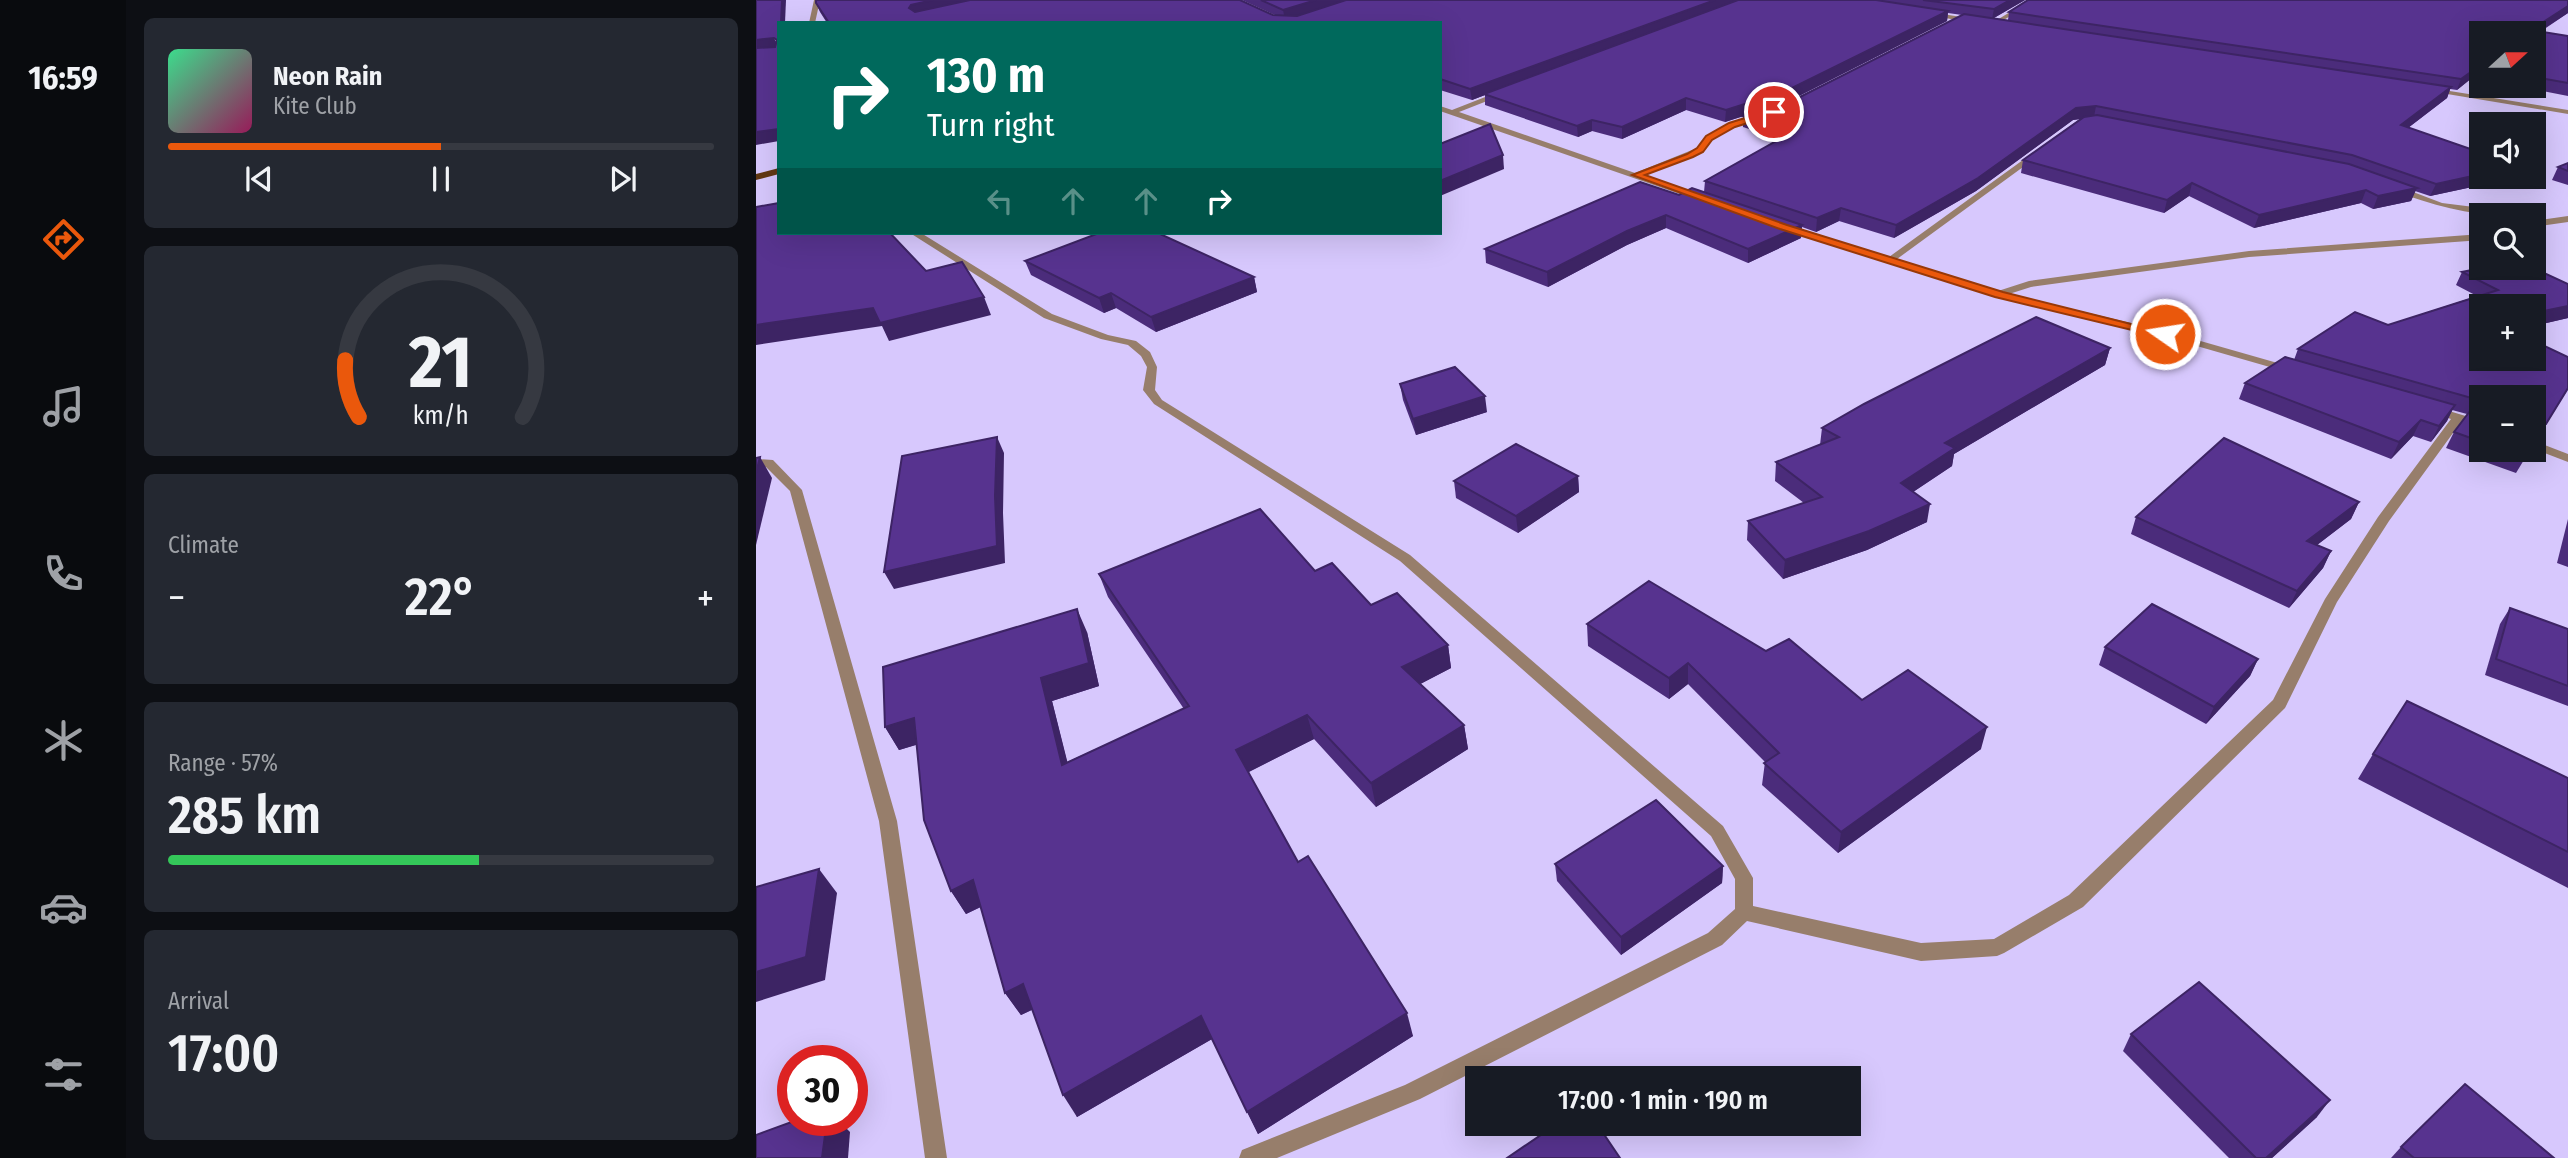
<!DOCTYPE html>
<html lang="en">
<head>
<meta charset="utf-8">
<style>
  :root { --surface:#171b24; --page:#242831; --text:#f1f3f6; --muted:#9ea1a6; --line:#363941; --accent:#ea580c }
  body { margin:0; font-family:"Fira Sans Condensed",sans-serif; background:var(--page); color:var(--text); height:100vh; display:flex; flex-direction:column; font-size:26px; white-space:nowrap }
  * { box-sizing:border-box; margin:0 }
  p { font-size:23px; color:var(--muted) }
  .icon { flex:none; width:38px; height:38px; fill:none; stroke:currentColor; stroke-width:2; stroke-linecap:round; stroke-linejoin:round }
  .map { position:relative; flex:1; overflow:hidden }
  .side { display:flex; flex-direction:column; gap:18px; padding:18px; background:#0d0f14; width:630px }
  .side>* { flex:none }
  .guide { position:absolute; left:21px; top:21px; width:665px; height:214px; border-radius:0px; box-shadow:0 7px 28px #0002; background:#00695c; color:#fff; overflow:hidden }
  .needle { width:46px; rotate:69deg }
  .buttons { position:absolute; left:1713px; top:21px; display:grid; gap:14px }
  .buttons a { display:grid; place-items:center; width:77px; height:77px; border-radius:0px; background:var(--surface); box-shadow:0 7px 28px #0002; font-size:35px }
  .speed { position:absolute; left:21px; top:1045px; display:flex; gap:14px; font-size:35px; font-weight:700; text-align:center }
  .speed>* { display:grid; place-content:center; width:91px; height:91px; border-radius:50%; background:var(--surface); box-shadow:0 7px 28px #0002; line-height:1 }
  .speed .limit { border:10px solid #d22; background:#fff; color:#111 }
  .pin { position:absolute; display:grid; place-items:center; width:60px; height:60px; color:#fff; margin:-30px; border:4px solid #fff; border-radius:50%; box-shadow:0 2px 7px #0007 }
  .me { position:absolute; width:77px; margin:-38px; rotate:283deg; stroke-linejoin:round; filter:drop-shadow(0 0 5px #0008) }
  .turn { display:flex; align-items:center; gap:24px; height:147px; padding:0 35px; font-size:32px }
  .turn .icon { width:91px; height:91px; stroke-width:2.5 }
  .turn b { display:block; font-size:49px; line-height:60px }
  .lanes { display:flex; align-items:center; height:66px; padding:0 35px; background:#0003; justify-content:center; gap:35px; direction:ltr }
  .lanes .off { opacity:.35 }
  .big { font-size:52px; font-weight:600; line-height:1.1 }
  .side .widget { flex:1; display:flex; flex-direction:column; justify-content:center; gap:10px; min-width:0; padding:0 24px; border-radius:10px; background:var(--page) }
  .side .dial { align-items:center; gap:0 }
  .dial svg { height:182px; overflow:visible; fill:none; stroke:var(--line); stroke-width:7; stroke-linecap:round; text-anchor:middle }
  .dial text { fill:var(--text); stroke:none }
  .song { display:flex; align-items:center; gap:21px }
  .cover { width:84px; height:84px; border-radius:10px; background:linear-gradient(135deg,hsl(150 70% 55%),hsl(330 70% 35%)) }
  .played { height:7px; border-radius:4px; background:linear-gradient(90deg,var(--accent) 50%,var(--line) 50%) }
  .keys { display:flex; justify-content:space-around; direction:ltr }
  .heat { display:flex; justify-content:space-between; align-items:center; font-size:38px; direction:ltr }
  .charge { height:10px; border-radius:5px; background:linear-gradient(90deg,#34c759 57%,var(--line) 0) }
  .trip { position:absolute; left:709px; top:1066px; width:396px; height:70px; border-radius:0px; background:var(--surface); box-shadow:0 7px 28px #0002; font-weight:600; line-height:70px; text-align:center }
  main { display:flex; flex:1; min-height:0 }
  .dock { display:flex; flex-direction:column; width:126px; justify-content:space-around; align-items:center; background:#090b0e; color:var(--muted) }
  .dock .icon { width:49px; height:49px }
  .dock .active { color:var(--accent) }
  .dock b { font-size:32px; color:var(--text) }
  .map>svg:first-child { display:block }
</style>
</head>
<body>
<main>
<nav class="dock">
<b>16:59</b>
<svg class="icon active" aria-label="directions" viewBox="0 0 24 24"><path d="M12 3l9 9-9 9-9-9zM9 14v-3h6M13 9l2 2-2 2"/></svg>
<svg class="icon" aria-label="music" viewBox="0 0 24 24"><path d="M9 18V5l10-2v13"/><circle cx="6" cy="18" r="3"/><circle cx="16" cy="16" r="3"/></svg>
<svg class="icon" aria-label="phone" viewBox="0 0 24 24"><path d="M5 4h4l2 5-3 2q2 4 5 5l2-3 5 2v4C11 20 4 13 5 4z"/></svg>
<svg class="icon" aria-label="climate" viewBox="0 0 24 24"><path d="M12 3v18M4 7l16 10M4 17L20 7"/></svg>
<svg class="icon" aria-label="car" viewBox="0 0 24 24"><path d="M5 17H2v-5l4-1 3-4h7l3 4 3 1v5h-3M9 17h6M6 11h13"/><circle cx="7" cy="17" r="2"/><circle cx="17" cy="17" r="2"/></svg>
<svg class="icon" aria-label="filters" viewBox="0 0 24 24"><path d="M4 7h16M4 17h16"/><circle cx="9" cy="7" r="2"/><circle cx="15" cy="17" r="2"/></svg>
</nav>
<section class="side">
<div class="widget">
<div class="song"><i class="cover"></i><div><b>Neon Rain</b><p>Kite Club</p></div></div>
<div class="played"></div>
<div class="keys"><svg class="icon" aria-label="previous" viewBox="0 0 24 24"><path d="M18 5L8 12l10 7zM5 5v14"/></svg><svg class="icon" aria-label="pause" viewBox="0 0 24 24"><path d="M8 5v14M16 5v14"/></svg><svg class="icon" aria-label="next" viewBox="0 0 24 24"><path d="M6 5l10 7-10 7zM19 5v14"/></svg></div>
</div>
<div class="widget dial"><svg viewBox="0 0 100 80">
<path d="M14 69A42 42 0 1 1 86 69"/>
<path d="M14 69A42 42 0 0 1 8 44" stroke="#ea580c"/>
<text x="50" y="56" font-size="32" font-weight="700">21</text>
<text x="50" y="72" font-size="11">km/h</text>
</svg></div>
<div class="widget"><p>Climate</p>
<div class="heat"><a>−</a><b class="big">22°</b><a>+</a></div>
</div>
<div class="widget"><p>Range · 57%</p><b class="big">285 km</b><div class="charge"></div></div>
<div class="widget"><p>Arrival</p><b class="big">17:00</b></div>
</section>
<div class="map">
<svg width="1812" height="1158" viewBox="0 0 1812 1158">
  <rect width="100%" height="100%" fill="#d7c8fd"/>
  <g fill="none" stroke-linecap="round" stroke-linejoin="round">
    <g fill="#977e6b" fill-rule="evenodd">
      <path d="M58 0H64L59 23H53Z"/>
      <path d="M1274 0H1281L1241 24 1236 23Z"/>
      <path d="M1173 12 1219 19 1222 21 1219 23 1171 15Z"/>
      <path d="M1675 88 1812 110V114L1673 91Z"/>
      <path d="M742 92 749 94 703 112 879 173 941 148 950 136 973 123 1003 115 1007 117 979 127 956 140 947 152 937 157 887 175 947 196V200L944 201 684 111V106L696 110Z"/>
      <path d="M1278 152 1285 154 1141 259 1242 291 1273 281 1493 251 1726 234V240L1493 257 1275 287 1253 294 1413 332 1539 368 1541 370 1535 373 1406 336 1239 297 1026 227 1033 225 1133 257Z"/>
      <path d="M1638 187H1644L1686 203 1758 212 1762 215C1718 217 1679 206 1638 191Z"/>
      <path d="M1812 216V222L1778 227V221Z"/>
      <path d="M154 233H165L296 314 352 335 380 341 394 352 401 367 399 390 406 400 654 555 967 826 997 878V906L1165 943 1238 939 1313 895 1517 700 1569 599 1622 517 1695 419 1672 411V407H1680L1726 421V428L1705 422 1633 521 1581 602 1529 708 1327 907 1248 953 1241 956 1165 961 991 921 966 945 664 1099 521 1158H483L486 1150 649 1085 952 933 979 909V879L955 836 644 561 398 404 387 390 391 367 385 356 372 345 345 339 288 318Z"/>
      <path d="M1778 441 1812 454V462L1778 449Z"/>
      <path d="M0 459 17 460 46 490 141 821 191 1158H169L123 821 34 491 10 467H0Z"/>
    </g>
    <path fill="#623813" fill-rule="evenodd" d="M23 168V174L0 180V174Z"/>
  </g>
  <g fill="#4b2c7b" fill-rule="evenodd">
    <path d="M486 0H1269L1238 18 1252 20 1253 12 1812 0V13L1784 32 1812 36V96L1761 86H1778V33H1726V79L1717 77 1701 90 1694 89 1691 98 1652 128 1758 178 1674 196 1659 191 1655 201 1617 209 1605 203 1498 228 1433 196 1408 213 1265 173 1267 160 1324 119 1317 120 1220 191 1138 238 1083 221 1060 232 1046 227 1045 238 992 263 910 228 871 245 792 287 730 263 729 249 923 195 948 192 949 181 1024 139 987 127V116L969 122 930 110 866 139 836 131 822 137 729 105V95L716 100 684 90V23H71L64 12 60 3 519 15ZM1192 13 1206 15 1038 100 1029 103 1191 21Z"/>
    <path d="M1812 163V185L1796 180 1802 167Z"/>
    <path d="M269 261 498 277 501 292 400 332 360 308 348 313 275 275Z"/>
    <path d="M1706 272 1812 318 1778 326V306L1726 359 1812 357V389L1778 444V397H1726V450H1774L1760 473 1690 448 1698 432 1711 414 1696 410 1691 421 1675 442 1657 436 1635 459 1483 399 1489 383 1538 360 1542 349 1632 325 1721 296 1700 285Z"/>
    <path d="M1354 348 1349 365 1198 454 1196 466 1157 492 1171 522 1111 550 1027 579 991 540 992 521 1048 503 1019 481 1020 462 1064 445 1066 428Z"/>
    <path d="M644 384 731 412 660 435 647 400Z"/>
    <path d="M822 476 823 492 762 533 700 498 698 481Z"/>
    <path d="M1603 502 1595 519 1561 545 1575 551 1567 568 1533 608 1375 534 1380 517Z"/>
    <path d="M1812 519V567L1801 563Z"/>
    <path d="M559 571 615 605 692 645 695 668 664 684 708 725 712 749 620 807 558 739 492 772 542 862 657 1036 502 1134 456 1039 321 1117 276 1010 265 1015 249 993 225 907 210 914 195 891 160 745 143 750 129 727 331 632 343 686 296 701 311 762 428 709 352 597 343 574Z"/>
    <path d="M1754 608 1812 629V706L1729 675 1744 624Z"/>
    <path d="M831 624 1010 651 1106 700 1225 749 1082 853 1006 785 1009 762 932 684 913 699 832 646Z"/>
    <path d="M1349 647 1502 659 1494 676 1450 724 1343 665Z"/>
    <path d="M1617 754 1812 778V888L1602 779Z"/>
    <path d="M799 864 967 866 966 883 865 955 801 881Z"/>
    <path d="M1375 1034 1561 1117 1516 1158H1473L1367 1051Z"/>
    <path d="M1645 1147 1798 1158H1635Z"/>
  </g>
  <g fill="#3d2464">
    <path d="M26 0H30L29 23H25Z"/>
    <path d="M177 0H226L156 18 153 8 155 5Z"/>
    <path d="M560 0H592L529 20 527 10Z"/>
    <path d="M959 0H984L728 94 729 95 716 100 714 89Z"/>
    <path d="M1254 0H1269L1236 19 1238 9Z"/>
    <path d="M1812 6V13L1778 35 1775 30Z"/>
    <path d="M1192 11 1191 21 1029 103 969 122 970 110Z"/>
    <path d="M18 38 23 47 0 50V40Z"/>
    <path d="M1722 67 1717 77 1701 90 1705 79Z"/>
    <path d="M1695 87 1691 98 1640 137 1645 125Z"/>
    <path d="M930 98V110L866 139V127Z"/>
    <path d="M1340 106 1338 117 1317 120 1220 191 1138 238 1140 225 1320 108Z"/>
    <path d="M836 120V131L822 137 821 126Z"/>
    <path d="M23 129V141L0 145V132Z"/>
    <path d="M747 155 748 169 684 196V181Z"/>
    <path d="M1726 174V177H1759L1758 178 1674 196 1680 184Z"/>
    <path d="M1436 183 1433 196 1408 213 1411 200Z"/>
    <path d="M1661 188 1655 201 1617 209 1622 196Z"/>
    <path d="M1610 190 1605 203 1498 228 1503 215Z"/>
    <path d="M1085 208 1083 221 1060 232 1061 218Z"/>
    <path d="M910 215V228L871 245 792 287 791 272 871 231Z"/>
    <path d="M1046 225 1045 238 992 263V249Z"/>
    <path d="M498 277 501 292 400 332 395 317Z"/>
    <path d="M355 293 360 308 348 313 343 298Z"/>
    <path d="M228 297 235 315 133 341 126 326 0 345V325L117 308Z"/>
    <path d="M1812 306V318L1778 326V313Z"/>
    <path d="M1354 348 1349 365 1198 454 1196 466 1142 502 1145 483 1189 443Z"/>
    <path d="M729 396 731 412 660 435 657 419Z"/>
    <path d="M1699 405 1691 421 1675 442 1683 426Z"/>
    <path d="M1665 420 1657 436 1635 459 1643 442Z"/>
    <path d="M241 437 248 453 247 513 249 563 138 589 128 572 239 496Z"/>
    <path d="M4 457 16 478 0 545V473Z"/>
    <path d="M822 476 823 492 762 533 760 516Z"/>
    <path d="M1603 502 1595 519 1544 558 1551 541Z"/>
    <path d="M1174 504 1171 522 1111 550 1027 579 1029 560Z"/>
    <path d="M1575 551 1567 568 1533 608 1541 591Z"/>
    <path d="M321 609 331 632 343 686 296 701 318 788 306 765 285 678Z"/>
    <path d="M692 645 695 668 651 691 646 667Z"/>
    <path d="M1502 659 1494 676 1450 724 1458 707Z"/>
    <path d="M932 663V684L913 699V678Z"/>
    <path d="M551 715 558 739 489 774 480 750Z"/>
    <path d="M158 718 172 741 143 750 129 727Z"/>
    <path d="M708 725 712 749 620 807 615 783Z"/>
    <path d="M1231 727 1225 749 1082 853 1085 832Z"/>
    <path d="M967 866 966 883 865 955V937Z"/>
    <path d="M63 869 81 893 69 980 0 1002V972Z"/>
    <path d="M217 880 232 903 210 914 195 891Z"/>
    <path d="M267 984 281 1007 265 1015 249 993Z"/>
    <path d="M651 1013 657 1036 502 1134 491 1112Z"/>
    <path d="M445 1016 456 1039 321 1117 307 1095Z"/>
    <path d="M1574 1100 1561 1117 1516 1158H1510Z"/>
    <path d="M71 1120H82L94 1132 92 1158H66Z"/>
  </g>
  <g fill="#57338f" stroke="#3d2464" stroke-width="2">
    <path d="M0 0H26L25 23H23V129L0 132V48L19 47 21 40 18 38 0 40Z"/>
    <path d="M60 0H177L155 5 153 8 159 12 214 0H484L517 15 541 16 590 0H959L714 89 684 79V23H73L60 3Z"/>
    <path d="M505 0H560L527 10Z"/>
    <path d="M982 0H1120L1192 11 1030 91 970 110 930 98 866 127 836 120 821 126 728 94Z"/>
    <path d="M1167 0H1254L1238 9Z"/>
    <path d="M1272 0H1812V6L1775 30 1812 36V83L1778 77V33H1726V67H1722L1705 79 1253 12Z"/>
    <path d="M1208 14 1695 87 1645 125 1726 153V174L1680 184 1596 155 1340 106 1320 108 1222 178 1140 225 1085 208 1061 218 949 181 1038 131 987 116 1038 100Z"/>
    <path d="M1341 115 1593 164 1661 188 1622 196 1610 190 1503 215 1436 183 1411 200 1267 160 1328 117Z"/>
    <path d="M734 124 747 155 684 181V144Z"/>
    <path d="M1812 163V171L1802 167Z"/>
    <path d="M884 182 923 195 936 188 1046 225 992 249 910 215 871 231 791 272 729 249Z"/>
    <path d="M23 203V233H134L170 271 206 262 228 297 124 323 117 308 0 325V207Z"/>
    <path d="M343 233H402L498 277 395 317 355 293 343 298 269 261Z"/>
    <path d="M1726 268H1777L1812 284V306L1778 313V306H1726V359H1778V341L1812 357V388L1790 424H1785L1784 433 1778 443V397H1726V401L1542 349 1599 312 1632 325 1742 290 1706 272Z"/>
    <path d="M1280 317 1354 348 1189 443 1199 448 1145 483 1174 504 1113 531 1029 560 992 521 1066 497 1020 462 1083 437 1066 428 1108 404Z"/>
    <path d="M1529 357 1699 405 1683 426 1665 420 1643 442 1489 383Z"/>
    <path d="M699 367 729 396 657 419 644 384Z"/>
    <path d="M1714 411 1726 413V442L1698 432Z"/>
    <path d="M241 437 239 496 241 546 128 572 146 456Z"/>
    <path d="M1468 438 1603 502 1551 541 1575 551 1541 591 1380 517Z"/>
    <path d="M760 444 822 476 760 516 698 481Z"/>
    <path d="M1747 450H1774L1769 457Z"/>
    <path d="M4 457 0 473V458Z"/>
    <path d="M504 509 559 571 576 563 615 605 641 593 692 645 646 667 708 725 615 783 551 715 480 750 542 862 552 856 651 1013 491 1112 445 1016 307 1095 267 984 249 993 217 880 195 891 168 820 158 718 129 727 127 667 321 609 333 663 285 678 306 765 433 706 343 574Z"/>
    <path d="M893 581 1010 651 1033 639 1106 700 1152 670 1231 727 1085 832 1008 763 1023 753 932 663 913 678 831 624Z"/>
    <path d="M1396 604 1502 659 1458 707 1349 647Z"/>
    <path d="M1754 608 1812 629V686L1740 659Z"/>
    <path d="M1651 701 1812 778V852L1617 754Z"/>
    <path d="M900 800 967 866 865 937 799 864Z"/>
    <path d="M63 869 50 957 0 972V887Z"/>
    <path d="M1443 982 1574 1100 1510 1158H1500L1375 1034Z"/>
    <path d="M1709 1084 1798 1158H1658L1645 1147Z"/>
    <path d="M41 1120H71L66 1158H0V1135Z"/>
    <path d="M801 1124H841L864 1158H751Z"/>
  </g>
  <path fill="#ea580c" stroke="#983908" stroke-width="2" d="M1018 109 1021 114 979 127 956 140 947 152 937 157 889 175 1031 225 1247 292 1415 334 1409 338 1239 297 1024 229 876 175 931 154 941 148 950 136 973 123Z"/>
</svg>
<div class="buttons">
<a><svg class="needle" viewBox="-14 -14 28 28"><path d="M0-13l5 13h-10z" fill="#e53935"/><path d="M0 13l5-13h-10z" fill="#9ea1a6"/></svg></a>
<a><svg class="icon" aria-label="sound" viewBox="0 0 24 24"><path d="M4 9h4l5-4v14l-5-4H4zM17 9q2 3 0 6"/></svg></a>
<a><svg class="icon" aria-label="search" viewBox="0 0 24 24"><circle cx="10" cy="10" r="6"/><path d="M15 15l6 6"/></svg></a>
<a>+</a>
<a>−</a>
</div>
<div class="speed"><div class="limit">30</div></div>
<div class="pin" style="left:1018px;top:112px;background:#d93025"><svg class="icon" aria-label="arrive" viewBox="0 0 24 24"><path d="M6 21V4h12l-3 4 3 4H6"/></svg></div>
<svg class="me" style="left:1409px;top:334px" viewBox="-20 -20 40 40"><circle r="17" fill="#ea580c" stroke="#fff" stroke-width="3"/><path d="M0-11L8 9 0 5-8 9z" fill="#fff"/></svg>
<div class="trip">17:00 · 1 min · 190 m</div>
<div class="guide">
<div class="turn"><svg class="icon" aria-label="right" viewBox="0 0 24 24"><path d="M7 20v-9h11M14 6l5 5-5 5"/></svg><div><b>130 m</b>Turn right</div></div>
<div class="lanes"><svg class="icon off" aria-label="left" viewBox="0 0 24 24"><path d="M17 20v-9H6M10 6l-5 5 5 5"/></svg><svg class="icon off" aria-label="ahead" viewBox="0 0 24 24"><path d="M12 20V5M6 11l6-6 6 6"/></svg><svg class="icon off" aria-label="ahead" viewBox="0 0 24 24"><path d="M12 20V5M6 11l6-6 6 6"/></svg><svg class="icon" aria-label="right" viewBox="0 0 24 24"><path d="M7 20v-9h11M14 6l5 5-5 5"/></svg></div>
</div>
</div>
</main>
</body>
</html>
